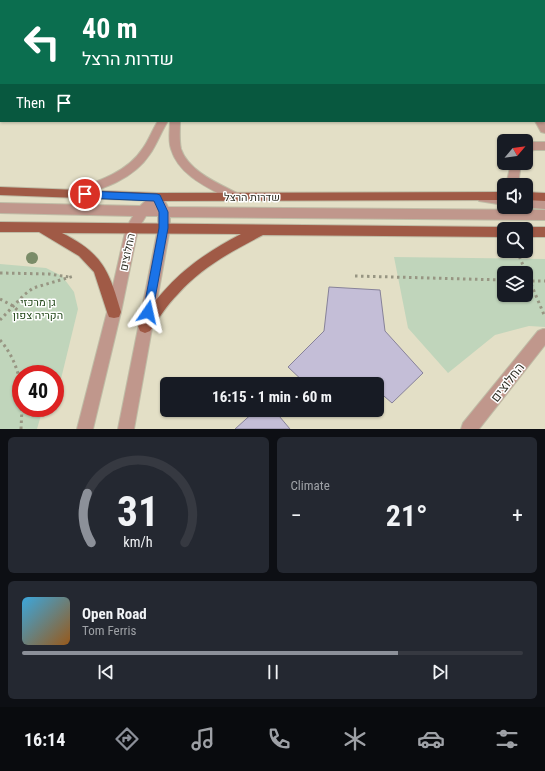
<!DOCTYPE html>
<html lang="en">
<head>
<meta charset="utf-8">
<style>
  :root { --surface:#171b24; --page:#242831; --text:#f1f3f6; --muted:#9ea1a6; --line:#363941; --accent:#8c9099 }
  body { margin:0; font-family:"Roboto Condensed",Heebo,sans-serif; background:var(--page); color:var(--text); height:100vh; display:flex; flex-direction:column; font-size:15px; white-space:nowrap }
  * { box-sizing:border-box; margin:0 }
  p { font-size:13px; color:var(--muted) }
  .icon { flex:none; width:22px; height:22px; fill:none; stroke:currentColor; stroke-width:2; stroke-linecap:round; stroke-linejoin:round }
  .map { position:relative; height:429px; overflow:hidden }
  .panel { display:flex; flex-direction:column; gap:8px; padding:8px; background:#0d0f14; flex:1 }
  .panel>* { flex:none }
  .hud { position:absolute; left:0px; top:0px; width:545px; height:122px; box-shadow:0 1px 3px #0004; background:#0b6e4f; color:#fff; overflow:hidden }
  .needle { width:26px; rotate:61deg }
  .tools { position:absolute; left:497px; top:134px; display:grid; gap:8px }
  .tools a { display:grid; place-items:center; width:36px; height:36px; border-radius:6px; background:var(--surface); box-shadow:0 1px 3px #0004; font-size:20px }
  .speed { position:absolute; left:12px; top:365px; display:flex; gap:8px; font-size:20px; font-weight:700; text-align:center }
  .speed>* { display:grid; place-content:center; width:52px; height:52px; border-radius:50%; background:var(--surface); box-shadow:0 1px 3px #0004; line-height:1 }
  .speed .limit { border:6px solid #d22; background:#fff; color:#111 }
  .pin { position:absolute; display:grid; place-items:center; width:34px; height:34px; color:#fff; margin:-17px; border:2px solid #fff; border-radius:50%; box-shadow:0 1px 4px #0007 }
  .me { position:absolute; width:44px; margin:-22px; rotate:11deg; stroke-linejoin:round; filter:drop-shadow(0 0 3px #0008) }
  .turn { display:flex; align-items:center; gap:14px; height:84px; padding:0 16px; font-size:18px }
  .turn .icon { width:52px; height:52px; stroke-width:2.5 }
  .turn b { display:block; font-size:28px; line-height:34px }
  .then { display:flex; align-items:center; height:38px; padding:0 16px; background:#0003; gap:8px; font-size:15px }
  .big { font-size:30px; font-weight:700; line-height:1.1 }
  .panel .tile { flex:1; display:flex; flex-direction:column; justify-content:center; gap:6px; min-width:0; padding:0 14px; border-radius:6px; background:var(--page) }
  .panel .dial { align-items:center; gap:0 }
  .dial svg { height:104px; overflow:visible; fill:none; stroke:var(--line); stroke-width:7; stroke-linecap:round; text-anchor:middle }
  .dial text { fill:var(--text); stroke:none }
  .song { display:flex; align-items:center; gap:12px }
  .cover { width:48px; height:48px; border-radius:6px; background:linear-gradient(135deg,hsl(200 70% 55%),hsl(30 70% 35%)) }
  .played { height:4px; border-radius:2px; background:linear-gradient(90deg,var(--accent) 75%,var(--line) 75%) }
  .keys { display:flex; justify-content:space-around; direction:ltr }
  .heat { display:flex; justify-content:space-between; align-items:center; font-size:22px; direction:ltr }
  .panel .tiles { flex:1; display:grid; gap:8px; grid-template-columns:1fr 1fr }
  .tile:last-child { grid-column:span 2 }
  .trip { position:absolute; left:160px; top:377px; width:224px; height:40px; border-radius:6px; background:var(--surface); box-shadow:0 1px 3px #0004; font-weight:700; line-height:40px; text-align:center }
  .dock { display:flex; height:64px; justify-content:space-around; align-items:center; background:#090b0e; color:var(--muted) }
  .dock .icon { width:28px; height:28px }
  .dock .active { color:var(--accent) }
  .dock b { font-size:18px; color:var(--text) }
  .map>svg:first-child { display:block }
</style>
</head>
<body>
<div class="map">
<svg width="545" height="429" viewBox="0 0 545 429">
  <rect width="100%" height="100%" fill="#e3dfc6"/>
  <g fill="#c0d5bb" fill-rule="evenodd">
    <path d="M394 257 545 259V327L529 326 495 335 448 373 408 328ZM504 273H526V295H504Z"/>
    <path d="M0 264 46 268 62 276 74 292 78 309 60 383 55 388V374H21V408H43L37 429H0Z"/>
  </g>
  <g fill="#c4bed7" stroke="#878299">
    <path d="M329 287 380 290 385 331 423 373 392 403 377 390V384H370L363 378 356 384H306L288 367 324 331Z"/>
    <path d="M256 410H274L290 429H235Z"/>
  </g>
  <g fill="none" stroke-linecap="round" stroke-linejoin="round">
    <g stroke="#bfbca6" stroke-width="2">
      <g id="minor">
        <rect x="0" y="12" width="1" height="4"/>
        <path d="M544 119 545 121V133L541 132 535 121H544Z"/>
        <path d="M158 121H168C161 132 157 144 150 154 133 180 102 189 73 198L69 197 67 194 69 191C96 182 127 173 143 148 149 140 152 130 158 121Z"/>
        <path d="M170 121H180C180 130 179 140 181 149 189 172 220 184 239 194L241 197 239 200 235 201 231 200C209 188 179 176 171 149 168 140 170 130 170 121Z"/>
        <path d="M533 142H545V150H534L526 153V145Z"/>
        <path d="M511 163H521L518 185H506Z"/>
        <path d="M157 193 161 194 168 207 545 210V220L170 217V228L134 429H118L158 228V216H146L138 229 121 312 93 429H77L107 312 126 228 133 216 0 213V203L140 206 153 194Z"/>
        <path d="M483 194 504 195V205L479 201 477 198 479 195Z"/>
        <path d="M526 198 545 199V209L524 207H526Z"/>
        <path d="M543 329H545V345L479 429H461L463 423 538 331Z"/>
      </g>
    </g>
    <g stroke="#bfbca6" stroke-width="2">
      <g id="major">
        <path d="M0 187 157 193 504 192V200L157 201 0 195Z"/>
        <path d="M526 192 545 193V201L526 200Z"/>
        <path d="M0 222 504 227 509 229H504V237L263 235C232 251 201 268 178 294 167 305 159 318 150 331L145 333 140 331 138 326 140 321C171 278 194 259 241 234L62 233C102 253 109 270 121 312L119 317 114 318 109 317 107 312 94 272 79 256 39 232H0Z"/>
        <path d="M526 227H545V237H526V229H521Z"/>
      </g>
    </g>
    <g stroke="#979582" stroke-width="3" stroke-dasharray="2.5 3.5" stroke-linecap="butt">
      <path d="M517 251 545 317"/>
      <path d="M0 273 49 274 69 277"/>
      <path d="M355 276 504 280"/>
      <path d="M526 281H545"/>
      <path d="M0 299 13 306 24 316"/>
      <path d="M0 320 24 295 33 288 74 276"/>
      <path d="M0 340C12 354 18 369 21 387"/>
      <path d="M21 429 22 408"/>
    </g>
    <use href="#minor" fill="#c0978c" fill-rule="evenodd"/>
    <use href="#major" fill="#a05a46" fill-rule="evenodd"/>
  </g>
  <circle fill="#7a8c68" cx="32" cy="258" r="6"/>
  <path fill="#1a73e8" stroke="#114b97" d="M85 191 157 194 160 195 168 212V228L152 315 148 316 144 315 143 312 159 228V212L154 201 85 198 81 194Z"/>
  <g text-anchor="middle" stroke-width="3" stroke-linejoin="round" paint-order="stroke">
    <g font-size="11" fill="#302f25" stroke="#fff">
      <text x="252" y="201">שדרות הרצל</text>
      <text transform="translate(127 252) rotate(-78)" y="4">החלוצים</text>
    </g>
    <g font-size="11" fill="#24491b" stroke="#fff">
      <text x="38" y="306">גן מרכזי<tspan x="38" dy="13">הקריה צפון</tspan></text>
    </g>
    <g font-size="13" fill="#302f25" stroke="#fff">
      <text transform="translate(507 382) rotate(-52)" y="5">החלוצים</text>
    </g>
  </g>
</svg>
<div class="tools">
<a><svg class="needle" viewBox="-14 -14 28 28"><path d="M0-13l5 13h-10z" fill="#e53935"/><path d="M0 13l5-13h-10z" fill="#9ea1a6"/></svg></a>
<a><svg class="icon" aria-label="sound" viewBox="0 0 24 24"><path d="M4 9h4l5-4v14l-5-4H4zM17 9q2 3 0 6"/></svg></a>
<a><svg class="icon" aria-label="search" viewBox="0 0 24 24"><circle cx="10" cy="10" r="6"/><path d="M15 15l6 6"/></svg></a>
<a><svg class="icon" aria-label="layers" viewBox="0 0 24 24"><path d="M12 4l9 5-9 5-9-5zM3 14l9 5 9-5"/></svg></a>
</div>
<div class="speed"><div class="limit">40</div></div>
<div class="pin" style="left:85px;top:194px;background:#d93025"><svg class="icon" aria-label="arrive" viewBox="0 0 24 24"><path d="M6 21V4h12l-3 4 3 4H6"/></svg></div>
<svg class="me" style="left:148px;top:312px" viewBox="-20 -20 40 40"><path d="M0-17L14 15 0 8-14 15z" fill="#1a73e8" stroke="#fff" stroke-width="4"/></svg>
<div class="trip">16:15 · 1 min · 60 m</div>
<div class="hud">
<div class="turn"><svg class="icon" aria-label="left" viewBox="0 0 24 24"><path d="M17 20v-9H6M10 6l-5 5 5 5"/></svg><div><b>40 m</b>שדרות הרצל</div></div>
<div class="then">Then<svg class="icon" aria-label="arrive" viewBox="0 0 24 24"><path d="M6 21V4h12l-3 4 3 4H6"/></svg></div>
</div>
</div>
<section class="panel">
<div class="tiles">
<div class="tile dial"><svg viewBox="0 0 100 80">
<path d="M14 69A42 42 0 1 1 86 69"/>
<path d="M14 69A42 42 0 0 1 11 31" stroke="#8c9099"/>
<text x="50" y="56" font-size="32" font-weight="700">31</text>
<text x="50" y="72" font-size="11">km/h</text>
</svg></div>
<div class="tile"><p>Climate</p>
<div class="heat"><a>−</a><b class="big">21°</b><a>+</a></div>
</div>
<div class="tile">
<div class="song"><i class="cover"></i><div><b>Open Road</b><p>Tom Ferris</p></div></div>
<div class="played"></div>
<div class="keys"><svg class="icon" aria-label="previous" viewBox="0 0 24 24"><path d="M18 5L8 12l10 7zM5 5v14"/></svg><svg class="icon" aria-label="pause" viewBox="0 0 24 24"><path d="M8 5v14M16 5v14"/></svg><svg class="icon" aria-label="next" viewBox="0 0 24 24"><path d="M6 5l10 7-10 7zM19 5v14"/></svg></div>
</div>
</div>
</section>
<nav class="dock">
<b>16:14</b>
<svg class="icon active" aria-label="directions" viewBox="0 0 24 24"><path d="M12 3l9 9-9 9-9-9zM9 14v-3h6M13 9l2 2-2 2"/></svg>
<svg class="icon" aria-label="music" viewBox="0 0 24 24"><path d="M9 18V5l10-2v13"/><circle cx="6" cy="18" r="3"/><circle cx="16" cy="16" r="3"/></svg>
<svg class="icon" aria-label="phone" viewBox="0 0 24 24"><path d="M5 4h4l2 5-3 2q2 4 5 5l2-3 5 2v4C11 20 4 13 5 4z"/></svg>
<svg class="icon" aria-label="climate" viewBox="0 0 24 24"><path d="M12 3v18M4 7l16 10M4 17L20 7"/></svg>
<svg class="icon" aria-label="car" viewBox="0 0 24 24"><path d="M5 17H2v-5l4-1 3-4h7l3 4 3 1v5h-3M9 17h6M6 11h13"/><circle cx="7" cy="17" r="2"/><circle cx="17" cy="17" r="2"/></svg>
<svg class="icon" aria-label="filters" viewBox="0 0 24 24"><path d="M4 7h16M4 17h16"/><circle cx="9" cy="7" r="2"/><circle cx="15" cy="17" r="2"/></svg>
</nav>
</body>
</html>
